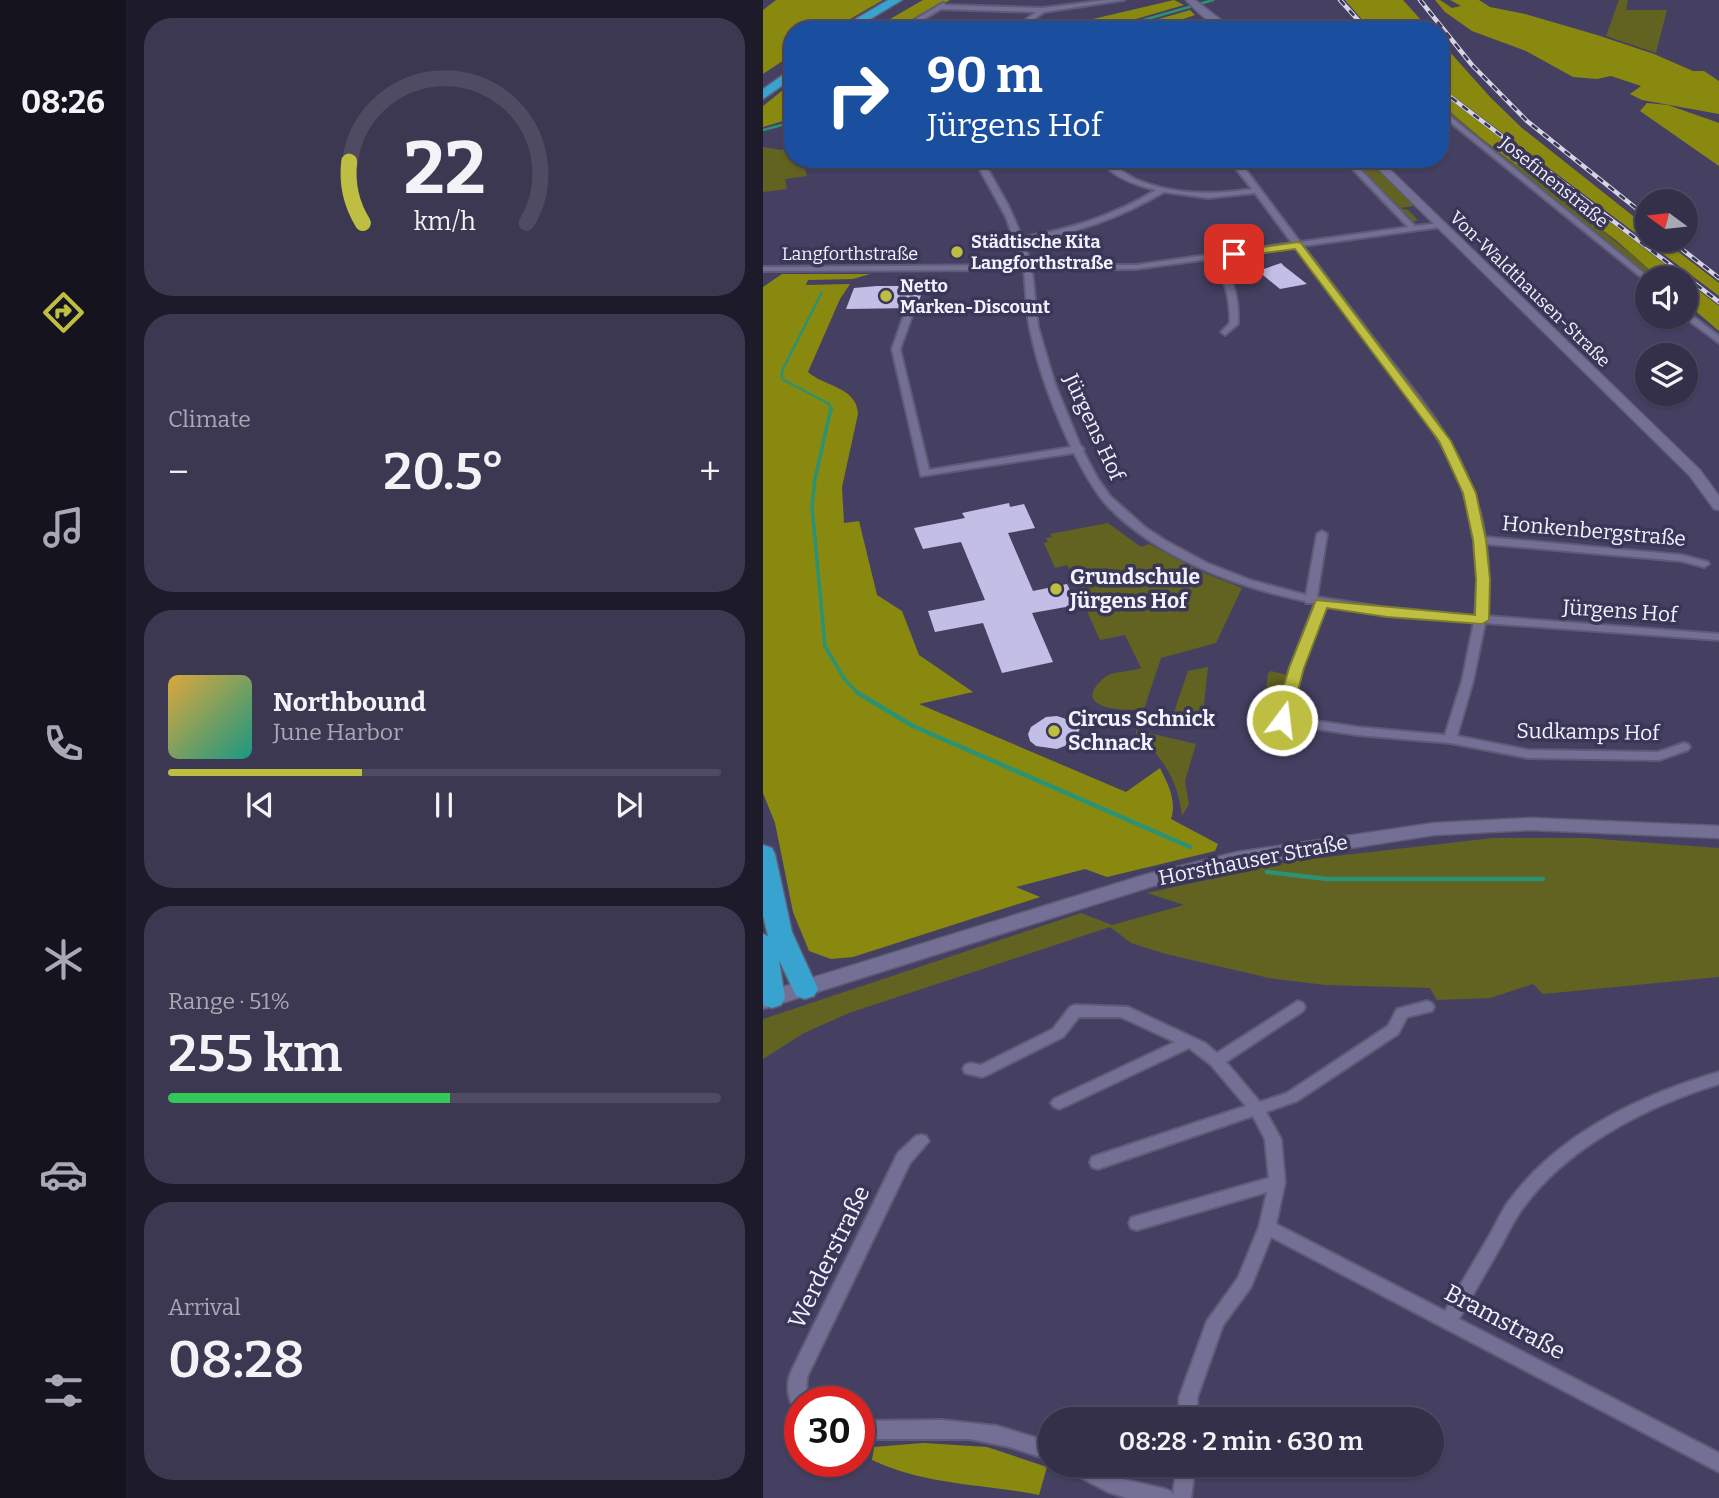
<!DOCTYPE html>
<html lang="en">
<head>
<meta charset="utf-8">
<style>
  :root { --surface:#34304a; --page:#3c3851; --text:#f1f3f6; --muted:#a9a9b5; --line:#4e4b62; --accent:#bebf42 }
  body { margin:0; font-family:Bitter,serif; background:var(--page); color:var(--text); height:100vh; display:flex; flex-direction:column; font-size:26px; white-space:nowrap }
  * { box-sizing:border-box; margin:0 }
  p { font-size:23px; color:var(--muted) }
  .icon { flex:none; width:38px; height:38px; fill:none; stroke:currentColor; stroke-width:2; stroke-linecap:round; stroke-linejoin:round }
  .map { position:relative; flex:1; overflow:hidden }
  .sheet { display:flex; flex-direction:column; gap:18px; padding:18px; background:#1d1a29; width:637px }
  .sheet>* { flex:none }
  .guide { position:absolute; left:21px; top:21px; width:665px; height:147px; border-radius:28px; box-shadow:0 2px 5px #0004,0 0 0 2px var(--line); background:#1a4fa0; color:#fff; overflow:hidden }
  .needle { width:46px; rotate:285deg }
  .tools { position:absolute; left:872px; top:189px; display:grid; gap:14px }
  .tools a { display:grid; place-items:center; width:63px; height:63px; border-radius:50%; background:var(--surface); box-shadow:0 2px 5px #0004,0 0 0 2px var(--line); font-size:35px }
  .speed { position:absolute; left:21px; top:1386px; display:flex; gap:14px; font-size:35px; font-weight:700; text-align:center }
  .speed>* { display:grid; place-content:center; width:91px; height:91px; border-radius:50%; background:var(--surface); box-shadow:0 2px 5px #0004,0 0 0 2px var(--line); line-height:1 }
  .speed .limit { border:10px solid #d22; background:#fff; color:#111 }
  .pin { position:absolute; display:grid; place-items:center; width:60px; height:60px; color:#fff; margin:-30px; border-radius:14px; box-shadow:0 4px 10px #0006 }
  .me { position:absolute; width:77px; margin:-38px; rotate:15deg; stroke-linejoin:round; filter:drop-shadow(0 0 5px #0008) }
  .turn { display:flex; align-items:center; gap:24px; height:147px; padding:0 28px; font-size:32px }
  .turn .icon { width:91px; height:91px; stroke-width:2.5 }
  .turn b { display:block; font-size:49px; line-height:60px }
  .big { font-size:52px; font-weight:600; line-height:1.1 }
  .sheet .widget { flex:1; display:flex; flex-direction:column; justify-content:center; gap:10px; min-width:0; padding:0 24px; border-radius:28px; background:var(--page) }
  .sheet .dial { align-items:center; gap:0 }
  .dial svg { height:182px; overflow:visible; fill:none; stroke:var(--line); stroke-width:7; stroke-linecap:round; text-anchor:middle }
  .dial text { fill:var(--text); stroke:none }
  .song { display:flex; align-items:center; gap:21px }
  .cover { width:84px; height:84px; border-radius:10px; background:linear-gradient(135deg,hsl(40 70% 55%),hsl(170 70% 35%)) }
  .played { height:7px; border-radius:4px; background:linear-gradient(90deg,var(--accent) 35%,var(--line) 35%) }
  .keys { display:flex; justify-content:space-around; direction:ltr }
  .heat { display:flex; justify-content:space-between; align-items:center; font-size:38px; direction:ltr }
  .charge { height:10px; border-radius:5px; background:linear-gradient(90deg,#34c759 51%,var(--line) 0) }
  .trip { position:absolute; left:275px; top:1407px; width:406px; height:70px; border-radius:35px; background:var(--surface); box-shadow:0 2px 5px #0004,0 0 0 2px var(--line); font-weight:600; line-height:70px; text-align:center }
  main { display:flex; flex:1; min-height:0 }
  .menu { display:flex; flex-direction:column; width:126px; justify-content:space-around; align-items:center; background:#15131e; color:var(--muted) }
  .menu .icon { width:49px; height:49px }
  .menu .current { color:var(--accent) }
  .menu b { font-size:32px; color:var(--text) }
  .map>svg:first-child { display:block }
</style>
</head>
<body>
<main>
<nav class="menu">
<b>08:26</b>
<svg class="icon current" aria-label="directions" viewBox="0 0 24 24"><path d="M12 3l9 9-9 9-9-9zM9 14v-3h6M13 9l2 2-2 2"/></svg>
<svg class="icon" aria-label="music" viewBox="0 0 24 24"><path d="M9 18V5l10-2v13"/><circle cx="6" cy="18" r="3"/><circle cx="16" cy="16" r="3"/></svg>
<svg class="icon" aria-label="phone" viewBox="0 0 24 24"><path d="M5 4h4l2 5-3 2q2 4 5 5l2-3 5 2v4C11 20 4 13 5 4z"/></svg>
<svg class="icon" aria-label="climate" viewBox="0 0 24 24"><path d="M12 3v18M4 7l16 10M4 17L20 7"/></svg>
<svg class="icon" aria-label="car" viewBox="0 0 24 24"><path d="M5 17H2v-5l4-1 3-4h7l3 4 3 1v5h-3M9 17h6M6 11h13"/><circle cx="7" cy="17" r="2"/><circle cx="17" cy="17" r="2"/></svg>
<svg class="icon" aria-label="filters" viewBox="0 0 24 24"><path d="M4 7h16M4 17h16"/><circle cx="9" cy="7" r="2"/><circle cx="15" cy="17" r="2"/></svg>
</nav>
<section class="sheet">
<div class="widget dial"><svg viewBox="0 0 100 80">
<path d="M14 69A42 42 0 1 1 86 69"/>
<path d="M14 69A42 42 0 0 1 8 42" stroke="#bebf42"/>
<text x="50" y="56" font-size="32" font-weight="700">22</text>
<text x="50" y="72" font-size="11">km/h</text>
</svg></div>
<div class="widget"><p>Climate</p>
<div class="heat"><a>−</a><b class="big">20.5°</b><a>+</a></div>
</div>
<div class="widget">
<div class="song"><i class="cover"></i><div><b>Northbound</b><p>June Harbor</p></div></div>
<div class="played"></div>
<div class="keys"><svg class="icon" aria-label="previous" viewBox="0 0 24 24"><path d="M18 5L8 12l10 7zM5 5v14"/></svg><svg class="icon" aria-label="pause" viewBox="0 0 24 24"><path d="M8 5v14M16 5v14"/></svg><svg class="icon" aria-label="next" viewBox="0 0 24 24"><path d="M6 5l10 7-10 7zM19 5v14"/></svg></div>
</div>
<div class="widget"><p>Range · 51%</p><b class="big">255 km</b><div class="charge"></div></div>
<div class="widget"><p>Arrival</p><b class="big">08:28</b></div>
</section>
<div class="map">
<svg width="956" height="1498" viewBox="0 0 956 1498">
  <rect width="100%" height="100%" fill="#454062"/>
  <g fill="#626221">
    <path d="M856 0H865L863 10H904L893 53 843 36Z"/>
    <path d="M677 103C749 163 826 216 896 278H888L677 107Z"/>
    <path d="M30 132V159H39L44 176 22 179 24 189 0 192V147L18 150 29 146 25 137Z"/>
    <path d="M587 159H604L651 206 637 208 645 210 655 220 650 222Z"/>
    <path d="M345 523 378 547 386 544 436 571 479 588 453 643 398 658 381 709C360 712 306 708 341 678 348 671 368 672 378 668L362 635 337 640 323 609 327 605 313 577H310L304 565 292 568 281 543 285 542 283 538 289 537 287 534Z"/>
    <path d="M445 667 439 722 450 727 409 718 425 671Z"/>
    <path d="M508 671 524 675 513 713 506 716 500 713 505 673Z"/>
    <path d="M373 730 433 744 422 781 426 804 419 816C415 780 400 757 373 734Z"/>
    <path d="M730 838H823L956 848V977L780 994 770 984 727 998 674 1000 667 988 562 985 506 978 403 954 368 943 347 927 86 1013 41 1033 0 1059V1019L318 913 349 925 421 905 384 893 529 861Z"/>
  </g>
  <g fill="#8a890f">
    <path d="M13 0H120L68 30H30V54L0 74V10Z"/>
    <path d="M160 0H187L134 30H108Z"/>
    <path d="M411 0 421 5 335 30H283Z"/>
    <path d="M582 0H640L667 30H608Z"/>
    <path d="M672 0H677L689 8 698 6 687 0H716L727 7 762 14 834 35 891 54 930 71H941L956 81V114L879 100 867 94 878 86 848 76 834 79 810 77 763 51 709 31 682 12Z"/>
    <path d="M427 10 432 15 388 30H358Z"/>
    <path d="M677 41 728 98 759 128 884 227V240H900L956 283V296L677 86Z"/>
    <path d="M30 82V118L0 127V106Z"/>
    <path d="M677 92 920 278H896L854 241 717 137 677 103Z"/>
    <path d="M884 103 905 105 956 123V166L877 111Z"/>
    <path d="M19 274H107L90 279 45 280 43 285 87 284 77 299 45 372C62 387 94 387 95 414L79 487 81 523 96 521 114 595 139 611 156 655 210 692 156 704 363 792 397 768C405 784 414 801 408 819L455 844 452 851 344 877 322 869 253 887 277 897 90 957 68 959 46 951 30 912 12 823 0 793V287Z"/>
    <path d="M922 280 956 306V331L922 302Z"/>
    <path d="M160 1443 224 1447 284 1467 276 1495C221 1484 161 1485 109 1460L111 1447Z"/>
  </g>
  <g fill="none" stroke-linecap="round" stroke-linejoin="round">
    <g stroke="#2c9274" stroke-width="2.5">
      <path d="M346 30 450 0"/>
      <path d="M0 130 30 122"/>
      <path d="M59 292 19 371V379L66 404 69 410"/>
    </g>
    <path stroke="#2c9274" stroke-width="3.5" d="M68 408 52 479 49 507 62 646 82 680 96 694"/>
    <g stroke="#2c9274" stroke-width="4.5">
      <path d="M95 693 150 726 427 847"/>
      <path d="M504 872 564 879H780"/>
    </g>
  </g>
  <g fill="#c2bee6">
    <path d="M518 263 521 266 544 284 517 289 495 271Z"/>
    <path d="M114 286H161L155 304 150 308 83 309 91 288Z"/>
    <path d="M246 503 247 507 261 504 272 528 245 533 270 591 304 584 314 605 269 613 290 662 239 673 220 623 172 632 165 611 222 600 198 542 160 549 151 528 202 518 199 513Z"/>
    <path d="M294 716 312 722 317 728 312 742 294 749 273 746 267 741 265 734 268 727 283 717Z"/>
  </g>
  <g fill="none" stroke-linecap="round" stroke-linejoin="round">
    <g stroke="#5e5b76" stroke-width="4">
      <g id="street">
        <path d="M344 0H361L281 12 265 23 240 30H229L261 21 273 12 178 9 142 30H134L180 3 183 5 279 8Z"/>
        <path d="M581 24 588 30 580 28 542 30Z"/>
        <path d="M677 108 887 278H884V282L677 114Z"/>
        <path d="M211 159H219L245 205 259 237C307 230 351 215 393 190 371 185 350 177 335 159 347 159 360 173 372 179 410 195 449 195 489 189L474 170 463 159H471L480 166 537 242 645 227 580 159H587L652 226 678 223V227L540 246C566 280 592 314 618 348 664 406 711 462 722 537L919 555 945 562 946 564 941 567 918 561 723 544 725 564 723 616 956 634V640L722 623 710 681 694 736 765 750 895 752 921 743 925 744 927 747 925 750 896 760 765 758 687 743 594 735 515 723 513 720 527 668 552 603H543L542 601C473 587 390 556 342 503 329 488 320 470 311 453L158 476 129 349 141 315 148 310 152 313 149 316 137 349 166 470 308 447C291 410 275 370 267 329 263 310 263 290 261 270L0 271V267L260 265 243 217ZM401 192 445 198 492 193 529 243 373 265H268L261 242C311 234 357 218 401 192ZM533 247C560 283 586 319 614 354 683 443 724 498 712 616L618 607 554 597 564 534 559 531 554 534 543 595 487 580 444 563 403 541 383 528 347 496 335 479 320 451 321 449 317 445 292 384 275 327 269 270 373 269 447 259C463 280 467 298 467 323L458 332 462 335 475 324C476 297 471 279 455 258ZM563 605 618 614 711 622 699 681 682 735 594 727 526 717 539 668Z"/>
        <path d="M922 310 956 336V343L921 317Z"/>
        <path d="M535 1001 540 1003 542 1007 540 1011 463 1062 497 1102 524 1093 625 1026 634 1009 664 1001 669 1003 671 1007 669 1011 644 1017 635 1034 534 1101 503 1112 518 1139 522 1182 513 1224 682 1311C696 1287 711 1262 725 1238 732 1226 738 1212 746 1201 796 1133 878 1095 956 1072V1084C884 1106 801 1148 757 1212 750 1222 745 1233 739 1244 725 1269 710 1294 696 1319L956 1453V1472L508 1237 488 1287 460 1325 434 1398 435 1419H417L416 1398 444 1321 475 1278 496 1227 504 1192 374 1230 368 1228 366 1223 368 1218 374 1216 506 1178 502 1139 490 1116 335 1169 329 1167 327 1162 329 1157 483 1106 448 1065 426 1048 301 1107 296 1109 291 1107 288 1103 291 1099 412 1042 358 1017H316L300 1037 224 1075 219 1077 202 1073 200 1069 202 1065 207 1063 218 1065 290 1029 307 1007 312 1005 365 1007 442 1043 454 1053Z"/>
        <path d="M158 1135 163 1136 166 1141 147 1163 44 1377 43 1395 46 1402H37V1410L31 1408C24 1397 23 1382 29 1370L135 1153 153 1136Z"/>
        <path d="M179 1420 234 1426 287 1442V1460L247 1447 207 1439H96V1421Z"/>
        <path d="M303 1465H330L355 1478 402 1489 409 1492 410 1495 414 1465H432L428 1498H364L345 1492 306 1471Z"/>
      </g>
    </g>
    <g stroke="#5e5b76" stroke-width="3">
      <g id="secondary">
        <path d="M423 0H432L471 30C452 30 436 14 423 0Z"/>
        <path d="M605 159H616L937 470 956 496V510L951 509 927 476Z"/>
        <path d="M768 818 956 826V838L768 830 671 835 474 866 390 886 0 1009V993L381 875 474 852 671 823Z"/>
      </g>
    </g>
    <g stroke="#5e5b76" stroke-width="3">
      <g id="highway">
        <path d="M125 0H139L89 30H74Z"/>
        <path d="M30 68V78L0 99V89Z"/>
        <path d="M0 845 9 848 12 854 29 932 55 989 51 996 42 999 33 996 16 960 22 998 18 1005 9 1008 0 1005V934L5 936 0 916Z"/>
      </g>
    </g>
    <use href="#street" fill="#747095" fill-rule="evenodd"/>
    <use href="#secondary" fill="#747095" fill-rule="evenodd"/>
    <use href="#highway" fill="#38a3ce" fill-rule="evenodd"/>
    <g stroke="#d5d3e4" stroke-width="4.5">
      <g id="rail">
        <path d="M577 0 604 30"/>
        <path d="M657 0 709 65 764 121 884 217"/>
        <path d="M677 89 956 302"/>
        <path d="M907 240 956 278"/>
      </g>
    </g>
    <use href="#rail" stroke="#3a3657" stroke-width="2.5" stroke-dasharray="7" stroke-linecap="butt"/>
  </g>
  <path fill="#bebf42" stroke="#7c7c2b" stroke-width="2" d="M535 242 538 243 688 441 713 493 723 540 727 579 726 620 719 624 624 617 564 608 541 668 527 720 519 725 511 720 526 668 553 600 712 615 713 579 710 540 700 493 676 441 532 249 471 257 466 254 471 251Z"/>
  <g fill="#bebf42" stroke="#3a3657" stroke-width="2.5">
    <circle cx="194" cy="252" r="7"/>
    <circle cx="123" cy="296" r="7"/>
    <circle cx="293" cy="589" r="7"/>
    <circle cx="291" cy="731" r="7"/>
  </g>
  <g text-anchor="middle" stroke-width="7" stroke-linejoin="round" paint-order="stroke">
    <g font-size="18" fill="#f1f0fd" stroke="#3a3657">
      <text transform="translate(791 182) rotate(39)" y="6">Josefinenstraße</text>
      <text x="87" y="260">Langforthstraße</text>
      <text transform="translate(767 289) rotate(44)" y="6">Von-Waldthausen-Straße</text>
    </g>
    <g font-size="18" font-weight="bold" fill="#f1f0fd" stroke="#3a3657" text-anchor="start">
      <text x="208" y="248">Städtische Kita<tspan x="208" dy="21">Langforthstraße</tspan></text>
      <text x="137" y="292">Netto<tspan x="137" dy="21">Marken-Discount</tspan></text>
    </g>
    <g font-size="21" fill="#f1f0fd" stroke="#3a3657">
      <text transform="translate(331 427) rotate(65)" y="7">Jürgens Hof</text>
      <text transform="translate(831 531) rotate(5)" y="7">Honkenbergstraße</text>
      <text transform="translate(857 611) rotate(4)" y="7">Jürgens Hof</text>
      <text transform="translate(825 732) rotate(1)" y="7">Sudkamps Hof</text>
      <text transform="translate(490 860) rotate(-11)" y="7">Horsthauser Straße</text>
    </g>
    <g font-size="21" font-weight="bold" fill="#f1f0fd" stroke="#3a3657" text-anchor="start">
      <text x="307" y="584">Grundschule<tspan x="307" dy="24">Jürgens Hof</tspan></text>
      <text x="305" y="726">Circus Schnick<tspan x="305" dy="24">Schnack</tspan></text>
    </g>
    <g font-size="24" fill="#f1f0fd" stroke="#3a3657">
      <text transform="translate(66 1257) rotate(-64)" y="8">Werderstraße</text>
      <text transform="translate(742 1322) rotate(28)" y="8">Bramstraße</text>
    </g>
  </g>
</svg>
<div class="tools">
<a><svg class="needle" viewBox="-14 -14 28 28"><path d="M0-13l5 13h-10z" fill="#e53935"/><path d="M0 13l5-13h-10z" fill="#a9a9b5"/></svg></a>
<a><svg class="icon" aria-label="sound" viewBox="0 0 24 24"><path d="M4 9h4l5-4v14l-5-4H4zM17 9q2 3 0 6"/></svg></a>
<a><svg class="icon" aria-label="layers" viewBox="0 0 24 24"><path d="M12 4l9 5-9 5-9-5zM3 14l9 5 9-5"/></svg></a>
</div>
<div class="speed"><div class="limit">30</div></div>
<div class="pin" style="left:471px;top:254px;background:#d93025"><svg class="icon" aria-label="arrive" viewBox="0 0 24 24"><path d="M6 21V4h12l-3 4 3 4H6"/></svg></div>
<svg class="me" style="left:519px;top:720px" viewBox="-20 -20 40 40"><circle r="17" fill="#bebf42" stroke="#fff" stroke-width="3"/><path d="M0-11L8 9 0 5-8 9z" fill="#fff"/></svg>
<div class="trip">08:28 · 2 min · 630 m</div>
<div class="guide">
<div class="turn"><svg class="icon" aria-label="right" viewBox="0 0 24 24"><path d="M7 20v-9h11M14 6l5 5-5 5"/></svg><div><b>90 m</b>Jürgens Hof</div></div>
</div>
</div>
</main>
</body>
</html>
